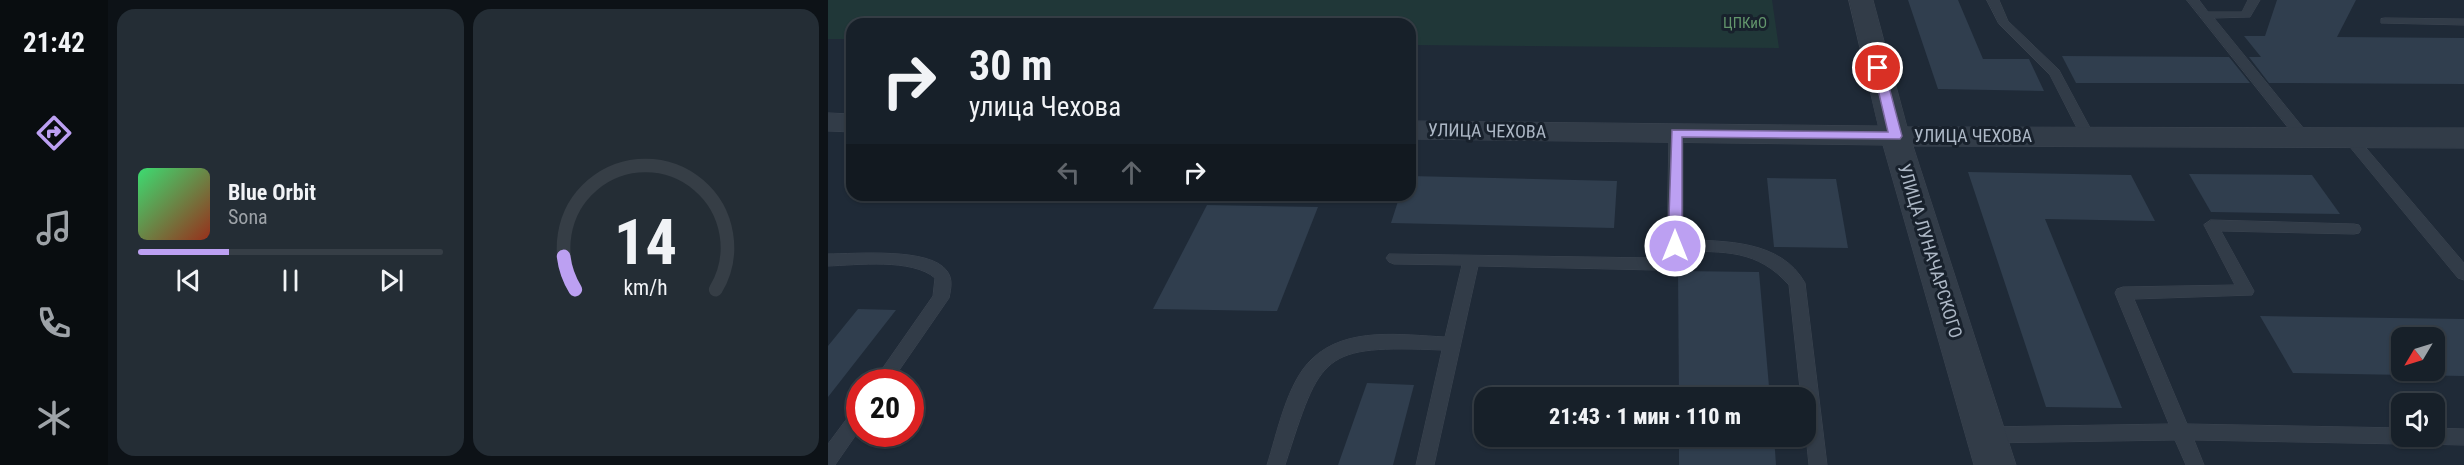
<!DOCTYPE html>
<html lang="ru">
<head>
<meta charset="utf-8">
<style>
  :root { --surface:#172029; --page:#242d35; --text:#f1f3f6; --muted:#9ea3a8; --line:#363e46; --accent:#bca0f2 }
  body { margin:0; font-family:"Roboto Condensed",sans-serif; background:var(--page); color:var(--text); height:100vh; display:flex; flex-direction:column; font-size:22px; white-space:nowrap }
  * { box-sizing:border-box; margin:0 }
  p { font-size:20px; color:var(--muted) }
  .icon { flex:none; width:33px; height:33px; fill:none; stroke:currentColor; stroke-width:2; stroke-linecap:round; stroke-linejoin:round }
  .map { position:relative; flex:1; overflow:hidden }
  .drawer { display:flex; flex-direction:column; gap:9px; padding:9px; background:#0d1217; width:720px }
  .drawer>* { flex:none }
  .guide { position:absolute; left:18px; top:18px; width:570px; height:183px; border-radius:18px; box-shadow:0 2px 4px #0004,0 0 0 2px var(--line); background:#172029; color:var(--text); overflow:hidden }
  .needle { width:39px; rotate:232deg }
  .controls { position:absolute; left:1563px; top:327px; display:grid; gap:12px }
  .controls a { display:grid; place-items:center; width:54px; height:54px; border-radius:12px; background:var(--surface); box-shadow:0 2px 4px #0004,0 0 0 2px var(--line); font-size:30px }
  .speed { position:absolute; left:18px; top:369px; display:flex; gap:12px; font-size:30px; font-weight:700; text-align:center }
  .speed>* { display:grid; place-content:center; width:78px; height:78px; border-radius:50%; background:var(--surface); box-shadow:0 2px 4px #0004,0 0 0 2px var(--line); line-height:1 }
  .speed .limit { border:9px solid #d22; background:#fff; color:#111 }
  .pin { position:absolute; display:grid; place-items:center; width:51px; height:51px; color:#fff; margin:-26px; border:3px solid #fff; border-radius:50%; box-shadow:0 2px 6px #0007 }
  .me { position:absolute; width:66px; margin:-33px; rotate:0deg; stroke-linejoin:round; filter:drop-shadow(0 0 4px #0008) }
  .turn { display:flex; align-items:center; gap:21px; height:126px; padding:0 24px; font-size:27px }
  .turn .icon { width:78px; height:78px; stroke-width:2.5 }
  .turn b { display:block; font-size:42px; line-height:51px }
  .lanes { display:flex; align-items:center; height:57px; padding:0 24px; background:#0003; justify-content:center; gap:30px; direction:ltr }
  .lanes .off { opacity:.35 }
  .drawer .widget { flex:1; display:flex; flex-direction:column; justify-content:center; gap:9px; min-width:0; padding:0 21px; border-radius:18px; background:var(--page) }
  .drawer .dial { align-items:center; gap:0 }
  .dial svg { height:156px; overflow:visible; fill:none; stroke:var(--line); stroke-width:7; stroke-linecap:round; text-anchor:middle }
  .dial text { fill:var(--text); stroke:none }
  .song { display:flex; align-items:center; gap:18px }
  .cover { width:72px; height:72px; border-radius:9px; background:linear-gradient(135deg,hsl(140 70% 55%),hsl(10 70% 35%)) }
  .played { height:6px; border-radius:3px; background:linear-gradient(90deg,var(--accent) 30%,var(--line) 30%) }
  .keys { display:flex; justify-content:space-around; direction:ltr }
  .drawer .tiles { flex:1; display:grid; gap:9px; grid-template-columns:repeat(2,1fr) }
  .trip { position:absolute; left:646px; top:387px; width:342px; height:60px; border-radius:18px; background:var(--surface); box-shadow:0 2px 4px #0004,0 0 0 2px var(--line); font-weight:800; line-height:60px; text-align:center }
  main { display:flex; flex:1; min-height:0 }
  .menu { display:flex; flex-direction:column; width:108px; justify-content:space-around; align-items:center; background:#090d10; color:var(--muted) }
  .menu .icon { width:42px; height:42px }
  .menu .selected { color:var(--accent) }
  .menu b { font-size:27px; color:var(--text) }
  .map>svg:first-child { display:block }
</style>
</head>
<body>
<main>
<nav class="menu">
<b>21:42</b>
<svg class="icon selected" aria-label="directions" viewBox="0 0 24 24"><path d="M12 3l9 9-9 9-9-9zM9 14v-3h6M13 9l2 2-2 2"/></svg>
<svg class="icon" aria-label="music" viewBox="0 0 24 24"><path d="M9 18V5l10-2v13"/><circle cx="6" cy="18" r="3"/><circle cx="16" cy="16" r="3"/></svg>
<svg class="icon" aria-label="phone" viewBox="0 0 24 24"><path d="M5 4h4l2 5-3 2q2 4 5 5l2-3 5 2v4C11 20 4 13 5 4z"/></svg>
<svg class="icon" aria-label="climate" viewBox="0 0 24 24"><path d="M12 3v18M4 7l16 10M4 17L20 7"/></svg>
</nav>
<section class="drawer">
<div class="tiles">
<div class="widget">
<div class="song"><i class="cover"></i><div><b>Blue Orbit</b><p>Sona</p></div></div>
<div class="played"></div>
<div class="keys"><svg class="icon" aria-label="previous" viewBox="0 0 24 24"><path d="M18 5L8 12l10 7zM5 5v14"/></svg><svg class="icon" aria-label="pause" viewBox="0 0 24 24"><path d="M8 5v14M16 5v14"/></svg><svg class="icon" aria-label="next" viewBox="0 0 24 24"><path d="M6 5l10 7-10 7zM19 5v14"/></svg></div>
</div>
<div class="widget dial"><svg viewBox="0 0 100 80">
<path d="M14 69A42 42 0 1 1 86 69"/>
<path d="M14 69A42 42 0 0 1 8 52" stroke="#bca0f2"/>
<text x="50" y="56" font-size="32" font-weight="700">14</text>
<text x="50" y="72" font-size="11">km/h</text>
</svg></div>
</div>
</section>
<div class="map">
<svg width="1636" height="465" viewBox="0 0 1636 465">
  <rect width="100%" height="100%" fill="#1f2a37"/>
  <path fill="#203738" d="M0 0H944L951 48 582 45V24H24V39H0Z"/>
  <g fill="#303e4e" fill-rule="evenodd">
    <path d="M1080 0H1130L1155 59H1201L1216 91 1110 89Z"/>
    <path d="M1449 0H1528L1509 37 1636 38V84L1441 83 1421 57H1433L1416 36H1437Z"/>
    <path d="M1234 56 1401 57 1422 83H1248Z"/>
    <path d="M1140 172 1303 175 1327 221 1217 219 1294 408 1218 407Z"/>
    <path d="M1361 174 1484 175 1512 214 1383 212Z"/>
    <path d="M582 176 789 181 786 228 563 223 572 195H582Z"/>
    <path d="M939 178 1008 179 1020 248 946 247Z"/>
    <path d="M379 205 490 207 449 311 325 309Z"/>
    <path d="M850 271 931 272 942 398H851Z"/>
    <path d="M30 309 68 310 0 397V346Z"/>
    <path d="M1432 316 1636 319V376L1465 373ZM1574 338H1606V370H1574Z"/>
    <path d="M539 383 586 385 565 465H510Z"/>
    <path d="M851 436H946L948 465H851Z"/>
  </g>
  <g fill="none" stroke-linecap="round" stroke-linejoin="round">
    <g stroke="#3c4551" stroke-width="1">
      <g id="service">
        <path d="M1159 0H1171L1180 21 1231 70 1267 137 1265 140H1255L1222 75 1171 24Z"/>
        <path d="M1359 0H1371L1380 12H1414L1420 0H1432L1422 17 1386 18 1481 135 1483 138 1481 141H1471Z"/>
        <path d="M1557 18 1636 19V25L1553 23V19Z"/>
        <path d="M848 129 855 133V240C897 241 953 240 977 283L999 465H981L978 436V398H973L961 285C929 249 897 252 852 251L842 263 827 270 650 266 606 465H588L614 350C493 345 493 353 457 465H439C449 434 459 382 484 359 518 326 574 335 617 337L634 265 566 264 561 262 558 258 561 254 826 258 834 253 839 245 841 133Z"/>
        <path d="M1522 134 1527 135 1636 263V280L1630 278 1517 141 1515 138Z"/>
        <path d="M1383 220 1526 224 1531 225 1533 229 1531 233 1526 234 1393 231 1426 291 1424 295 1306 299 1359 424 1574 428V436H1583L1580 442 1574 444 1366 440 1376 465H1358L1347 440 1158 443 1152 441 1149 435 1152 429 1158 427 1341 424 1287 293 1289 289 1295 287 1407 285 1376 225Z"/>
        <path d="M0 254C27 254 102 247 119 271 125 279 123 288 121 298L63 382H45L105 296 107 278C84 258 29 265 0 266Z"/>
        <path d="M32 406V429L7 465H0V444L26 409Z"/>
        <path d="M1606 428 1636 429V445L1592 444 1586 442 1583 436H1606Z"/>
      </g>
    </g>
    <g stroke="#3c4551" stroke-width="1">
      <g id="tertiary">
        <path d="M1021 0H1045L1079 127 1636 128V148L1085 146 1188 465H1146L1055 145 582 139V121L1050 126Z"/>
        <path d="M0 113 24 114V132L0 131Z"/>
      </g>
    </g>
    <use href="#service" fill="#323c48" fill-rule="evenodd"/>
    <use href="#tertiary" fill="#323c48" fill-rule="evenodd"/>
  </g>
  <path fill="#bca0f2" stroke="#7a689d" stroke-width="1.5" d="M1050 65 1056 68 1074 136 1072 139 854 137V246L852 249H842L840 246 844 130 1060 132 1045 68Z"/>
  <g text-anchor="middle" stroke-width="6" stroke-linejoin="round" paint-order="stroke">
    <g font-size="15" fill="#63966c" stroke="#18212c">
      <text x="917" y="28">ЦПКиО</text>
    </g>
    <g font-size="18" fill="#acb7c5" stroke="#18212c">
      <text transform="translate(659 131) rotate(1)" y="6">УЛИЦА ЧЕХОВА</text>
      <text x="1145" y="142">УЛИЦА ЧЕХОВА</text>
      <text transform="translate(1102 251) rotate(73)" y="6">УЛИЦА ЛУНАЧАРСКОГО</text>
    </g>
  </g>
</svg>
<div class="controls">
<a><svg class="needle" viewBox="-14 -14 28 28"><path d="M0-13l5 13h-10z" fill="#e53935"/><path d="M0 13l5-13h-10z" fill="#9ea3a8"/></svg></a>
<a><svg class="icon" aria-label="sound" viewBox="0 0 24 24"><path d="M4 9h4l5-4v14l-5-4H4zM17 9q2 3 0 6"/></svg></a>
</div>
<div class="speed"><div class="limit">20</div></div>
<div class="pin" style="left:1050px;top:68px;background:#d93025"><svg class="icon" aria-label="arrive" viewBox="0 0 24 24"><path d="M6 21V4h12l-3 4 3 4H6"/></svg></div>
<svg class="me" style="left:847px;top:246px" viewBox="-20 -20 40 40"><circle r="17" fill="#bca0f2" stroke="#fff" stroke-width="3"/><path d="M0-11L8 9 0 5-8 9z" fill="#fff"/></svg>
<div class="trip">21:43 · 1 мин · 110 m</div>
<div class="guide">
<div class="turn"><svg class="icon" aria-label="right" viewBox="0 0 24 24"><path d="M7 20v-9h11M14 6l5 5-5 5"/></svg><div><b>30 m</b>улица Чехова</div></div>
<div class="lanes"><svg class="icon off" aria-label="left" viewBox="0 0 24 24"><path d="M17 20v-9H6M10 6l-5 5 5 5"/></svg><svg class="icon off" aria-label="ahead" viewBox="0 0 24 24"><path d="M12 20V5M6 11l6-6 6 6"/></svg><svg class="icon" aria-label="right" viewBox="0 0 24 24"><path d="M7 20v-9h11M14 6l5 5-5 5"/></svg></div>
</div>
</div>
</main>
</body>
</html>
